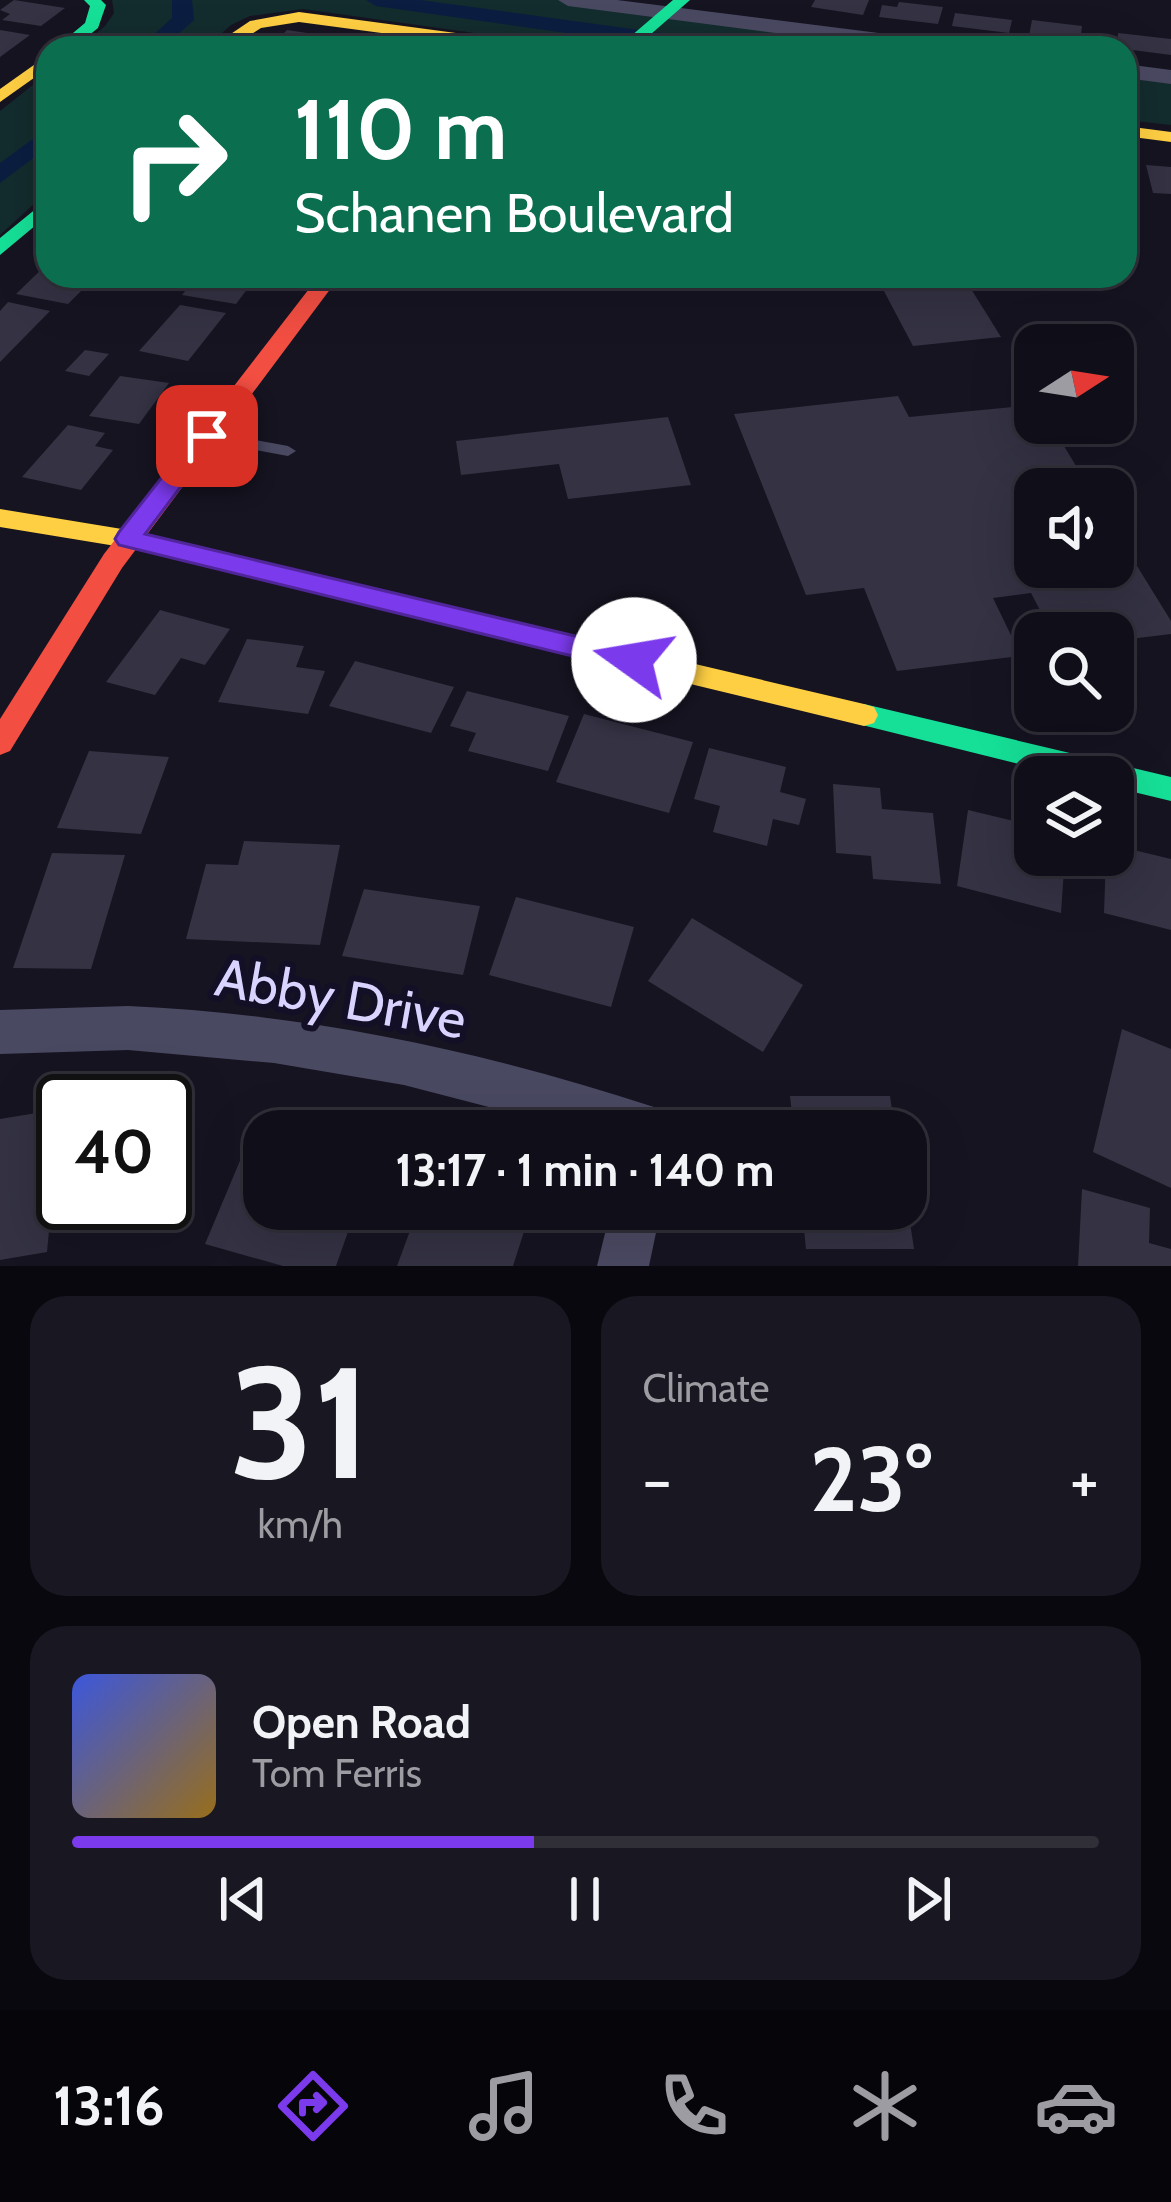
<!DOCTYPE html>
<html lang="en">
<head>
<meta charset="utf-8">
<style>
  :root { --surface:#100f19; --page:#191822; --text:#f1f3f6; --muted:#9c9ca2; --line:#302f38; --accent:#7c3aed }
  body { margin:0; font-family:Cabin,sans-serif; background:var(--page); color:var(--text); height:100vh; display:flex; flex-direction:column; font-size:45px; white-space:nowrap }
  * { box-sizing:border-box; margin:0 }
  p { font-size:39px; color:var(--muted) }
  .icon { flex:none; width:66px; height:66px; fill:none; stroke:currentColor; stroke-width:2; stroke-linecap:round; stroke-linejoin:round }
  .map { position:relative; height:1266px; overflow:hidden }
  .drawer { display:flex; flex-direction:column; gap:30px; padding:30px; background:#09080e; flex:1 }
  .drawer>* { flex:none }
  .banner { position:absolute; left:36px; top:36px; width:1101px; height:252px; border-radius:36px; box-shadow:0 12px 48px #0002,0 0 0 3px var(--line); background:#0b6e4f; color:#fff; overflow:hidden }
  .needle { width:78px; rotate:78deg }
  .buttons { position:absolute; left:1014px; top:324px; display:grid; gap:24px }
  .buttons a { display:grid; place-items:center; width:120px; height:120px; border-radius:24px; background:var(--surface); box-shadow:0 12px 48px #0002,0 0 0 3px var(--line); font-size:60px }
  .speed { position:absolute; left:36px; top:1074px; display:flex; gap:24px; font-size:60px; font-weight:700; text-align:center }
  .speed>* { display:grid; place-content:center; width:156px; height:156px; border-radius:50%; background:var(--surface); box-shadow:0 12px 48px #0002,0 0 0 3px var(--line); line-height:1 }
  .speed .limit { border:6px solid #111; border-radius:18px; background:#fff; color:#111 }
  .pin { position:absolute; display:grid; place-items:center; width:102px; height:102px; color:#fff; margin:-51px; border-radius:24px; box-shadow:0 6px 18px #0006 }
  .me { position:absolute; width:132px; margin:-66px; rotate:283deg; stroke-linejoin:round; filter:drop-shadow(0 0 9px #0008) }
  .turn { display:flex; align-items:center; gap:42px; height:252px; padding:0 60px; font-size:54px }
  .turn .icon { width:156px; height:156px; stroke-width:2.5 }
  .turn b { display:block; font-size:84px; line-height:102px }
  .big { font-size:90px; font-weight:700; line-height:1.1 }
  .drawer .widget { flex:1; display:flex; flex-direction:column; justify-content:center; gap:18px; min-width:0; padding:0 42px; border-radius:36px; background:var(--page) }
  .drawer .dial { align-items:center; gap:0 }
  .dial b { font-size:156px; line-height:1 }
  .song { display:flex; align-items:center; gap:36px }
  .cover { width:144px; height:144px; border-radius:18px; background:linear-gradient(135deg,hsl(230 70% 55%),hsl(40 70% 35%)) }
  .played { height:12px; border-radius:6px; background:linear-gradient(90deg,var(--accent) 45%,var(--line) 45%) }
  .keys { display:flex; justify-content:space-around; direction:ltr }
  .heat { display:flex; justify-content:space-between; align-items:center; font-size:66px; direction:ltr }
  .drawer .tiles { flex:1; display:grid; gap:30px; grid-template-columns:1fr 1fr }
  .widget:last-child { grid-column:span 2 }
  .trip { position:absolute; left:243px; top:1110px; width:684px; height:120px; border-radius:36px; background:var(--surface); box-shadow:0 12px 48px #0002,0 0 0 3px var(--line); font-weight:700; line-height:120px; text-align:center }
  .tab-bar { display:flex; height:192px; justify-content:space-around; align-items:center; background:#06060a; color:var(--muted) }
  .tab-bar .icon { width:84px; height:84px }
  .tab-bar .selected { color:var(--accent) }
  .tab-bar b { font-size:54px; color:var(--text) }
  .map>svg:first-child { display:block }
</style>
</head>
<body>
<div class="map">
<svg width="1171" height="1266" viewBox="0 0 1171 1266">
  <rect width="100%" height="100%" fill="#161421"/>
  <g fill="#132c2d">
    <path d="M112 0H559L918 48H582L303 9 250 16 231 25 205 48H79L105 26 114 13Z"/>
    <path d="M48 73V191L0 235V111Z"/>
    <path d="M1125 76 1171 82V125L1125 120Z"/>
  </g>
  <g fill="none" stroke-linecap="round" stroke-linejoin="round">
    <g fill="#0b1e41" fill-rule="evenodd">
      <path d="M172 0H192L194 20 163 48H139L172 18Z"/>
      <path d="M366 0H421L719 41 730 48H673L376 6Z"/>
      <path d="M48 128V147L0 183V163Z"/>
    </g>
  </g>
  <g fill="#343243">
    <path d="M14 0 65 8 41 26 2 20 10 14 0 10Z"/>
    <path d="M815 0H869L863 15 811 7Z"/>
    <path d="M899 2 943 7 938 24 879 17 882 5 897 7Z"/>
    <path d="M955 13 1012 20 1009 33 952 26Z"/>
    <path d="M1032 20 1082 26 1080 42 1029 36Z"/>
    <path d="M0 30 30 35 0 57Z"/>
    <path d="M287 30 341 38 331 48H270Z"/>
    <path d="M1118 33 1171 39V55L1117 48Z"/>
    <path d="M1146 165 1171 167V194L1153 193Z"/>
    <path d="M48 263V276H96L68 304 16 294Z"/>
    <path d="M197 276H257L236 304 182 295Z"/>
    <path d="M876 276H963L1001 337 913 346Z"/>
    <path d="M8 302 50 311 0 362V311Z"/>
    <path d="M180 305 226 313 188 361 139 351Z"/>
    <path d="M85 350 109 354 89 376 65 371Z"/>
    <path d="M120 376 169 383 139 424 89 416Z"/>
    <path d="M898 396 909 417 1035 405V423H1050L1090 489H1035V567H1113V527L1171 621V634L1113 641V633H1052L1031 593 993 598 1021 656 897 671 864 588 806 595 734 414Z"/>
    <path d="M668 417 691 485 568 499 559 464 461 475 456 441Z"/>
    <path d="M68 425 105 433 95 446 113 450 81 490 22 477Z"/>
    <path d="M160 610 230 629 205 665 181 658 155 695 106 682Z"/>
    <path d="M247 639 304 646 296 667 325 671 308 714 218 702Z"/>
    <path d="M355 661 454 687 431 733 329 706Z"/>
    <path d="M467 691 569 716 548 771 468 751 476 733 450 726Z"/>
    <path d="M584 714 693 742 669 813 556 782Z"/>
    <path d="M709 748 786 767 780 792 806 799 799 825 773 819 767 846 713 832 720 806 694 799Z"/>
    <path d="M89 751 169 757 141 834 57 828Z"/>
    <path d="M833 784 880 788 882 809 933 813 941 884 873 879 871 856 836 853Z"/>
    <path d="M968 810 1035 826V855H1065L1061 913 957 886Z"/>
    <path d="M244 841 340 845 320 945 186 939 206 864 238 865Z"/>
    <path d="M1113 845 1171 859V930L1104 913 1106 855H1113Z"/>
    <path d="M52 853 125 855 91 969 13 968Z"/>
    <path d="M364 889 480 906 463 975 342 956Z"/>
    <path d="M516 897 634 927 611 1007 489 975Z"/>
    <path d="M692 918 803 985 763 1052 648 981Z"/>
    <path d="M1122 1029 1171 1049V1188L1093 1152Z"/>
    <path d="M790 1096H890L895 1131H794Z"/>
    <path d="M61 1109 57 1143 63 1142V1176L54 1178 47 1252 0 1260V1119Z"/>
    <path d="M247 1144 264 1148V1209H356L336 1266H283L205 1244Z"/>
    <path d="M1082 1189 1150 1208 1149 1243 1171 1249V1266H1078Z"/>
    <path d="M418 1209H518L530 1213 513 1266H397Z"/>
    <path d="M802 1209H908L914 1249H806Z"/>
  </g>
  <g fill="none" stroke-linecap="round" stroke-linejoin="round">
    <path fill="#4a4962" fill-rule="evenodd" d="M207 431 288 446 296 451 288 456 201 440 199 436Z"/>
    <g fill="#4a4962" fill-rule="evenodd">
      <path d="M558 0H617L942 41 953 48H891L568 6Z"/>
      <path d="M1125 64 1171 70V84L1125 78Z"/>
      <path d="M128 1006C308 1014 483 1051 654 1107L671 1114 678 1131H581L404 1085 274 1063 128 1050 0 1054V1010Z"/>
      <path d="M611 1209H661L649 1266H597Z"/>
    </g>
    <g fill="#16e098" fill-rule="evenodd">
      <path d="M84 0H101L106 5 98 28 73 48H55L85 23 90 6Z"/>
      <path d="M673 0H690L635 48H617Z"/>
      <path d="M48 199V215L0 255V238Z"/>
      <path d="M864 704 1171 777V801L1113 787V777H1071L854 723 850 715 854 707Z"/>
    </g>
    <g fill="#ffcf43" fill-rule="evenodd">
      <path d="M299 12 530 43 538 48H494L299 22 261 28 229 48H210L250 21Z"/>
      <path d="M48 55V68L0 102V89Z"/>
      <path d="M1125 126 1171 132V142L1125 136Z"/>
      <path d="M0 509 128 530 864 704 874 707 878 715 874 723 864 726 128 548 0 527Z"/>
    </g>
    <path fill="#f24e42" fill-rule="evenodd" d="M319 276H340L122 568 10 751 0 755V719L104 554Z"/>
  </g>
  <path fill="#7c3aed" stroke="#51269a" stroke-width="3" d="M207 428 219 436 145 534 634 650 648 660 634 671 119 545 115 539 119 532 199 430Z"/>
  <g text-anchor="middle" stroke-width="12" stroke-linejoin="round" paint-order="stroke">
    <g font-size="54" fill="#d9d4ff" stroke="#130f26">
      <text transform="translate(341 998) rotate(10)" y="19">Abby Drive</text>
    </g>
  </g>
</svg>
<div class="buttons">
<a><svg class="needle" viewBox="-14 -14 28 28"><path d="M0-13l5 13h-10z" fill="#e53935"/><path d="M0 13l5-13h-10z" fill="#9c9ca2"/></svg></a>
<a><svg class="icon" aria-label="sound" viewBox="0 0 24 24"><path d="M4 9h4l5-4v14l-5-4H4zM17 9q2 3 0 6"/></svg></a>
<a><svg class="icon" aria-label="search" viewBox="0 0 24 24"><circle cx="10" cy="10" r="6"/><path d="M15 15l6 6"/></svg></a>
<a><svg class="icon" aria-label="layers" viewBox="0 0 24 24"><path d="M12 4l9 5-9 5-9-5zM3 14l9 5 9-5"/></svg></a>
</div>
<div class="speed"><div class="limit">40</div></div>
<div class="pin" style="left:207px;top:436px;background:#d93025"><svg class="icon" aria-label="arrive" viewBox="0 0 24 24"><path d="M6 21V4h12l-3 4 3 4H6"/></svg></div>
<svg class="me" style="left:634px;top:660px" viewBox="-20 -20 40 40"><circle r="19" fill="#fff"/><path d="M0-13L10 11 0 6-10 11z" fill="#7c3aed"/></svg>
<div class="trip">13:17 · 1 min · 140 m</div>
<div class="banner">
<div class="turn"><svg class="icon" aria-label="right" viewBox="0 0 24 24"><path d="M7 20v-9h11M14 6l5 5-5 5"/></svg><div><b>110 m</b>Schanen Boulevard</div></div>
</div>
</div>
<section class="drawer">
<div class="tiles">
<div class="widget dial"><b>31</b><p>km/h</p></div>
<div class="widget"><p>Climate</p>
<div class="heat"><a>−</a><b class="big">23°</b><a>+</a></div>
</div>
<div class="widget">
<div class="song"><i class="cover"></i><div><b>Open Road</b><p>Tom Ferris</p></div></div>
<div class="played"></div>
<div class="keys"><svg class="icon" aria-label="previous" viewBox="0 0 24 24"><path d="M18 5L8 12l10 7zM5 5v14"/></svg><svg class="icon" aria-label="pause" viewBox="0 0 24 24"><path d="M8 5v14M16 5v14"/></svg><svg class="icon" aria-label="next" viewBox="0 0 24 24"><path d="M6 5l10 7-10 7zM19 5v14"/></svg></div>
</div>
</div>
</section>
<nav class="tab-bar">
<b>13:16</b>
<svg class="icon selected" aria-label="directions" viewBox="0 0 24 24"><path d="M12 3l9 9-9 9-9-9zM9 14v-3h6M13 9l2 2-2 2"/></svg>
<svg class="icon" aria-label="music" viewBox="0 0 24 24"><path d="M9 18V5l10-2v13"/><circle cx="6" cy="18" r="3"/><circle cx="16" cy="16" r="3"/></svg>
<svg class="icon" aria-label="phone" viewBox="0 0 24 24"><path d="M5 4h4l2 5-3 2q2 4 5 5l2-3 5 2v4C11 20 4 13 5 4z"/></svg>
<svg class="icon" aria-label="climate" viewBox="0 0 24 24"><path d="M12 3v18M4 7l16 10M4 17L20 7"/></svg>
<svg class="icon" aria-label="car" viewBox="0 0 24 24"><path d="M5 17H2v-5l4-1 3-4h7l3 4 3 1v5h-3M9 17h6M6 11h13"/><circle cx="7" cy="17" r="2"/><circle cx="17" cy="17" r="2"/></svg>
</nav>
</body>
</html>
